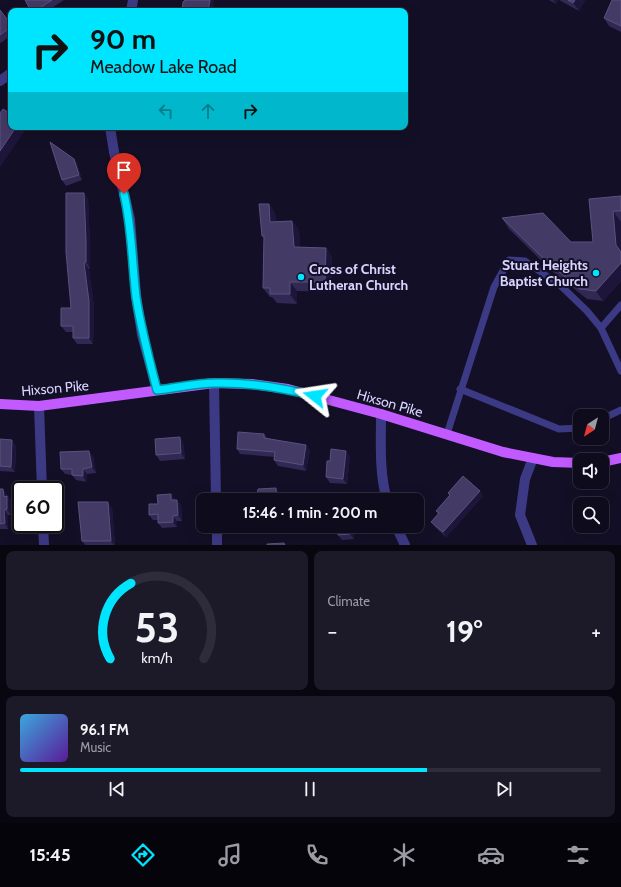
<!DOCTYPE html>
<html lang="en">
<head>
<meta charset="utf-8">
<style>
  :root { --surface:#0e0b1c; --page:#1c1929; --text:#f1f3f6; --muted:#9b9ba3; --line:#2e2b3b; --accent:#00e5ff }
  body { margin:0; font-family:Cabin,sans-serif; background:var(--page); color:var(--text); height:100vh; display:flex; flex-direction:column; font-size:15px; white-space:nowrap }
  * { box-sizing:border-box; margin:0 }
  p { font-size:13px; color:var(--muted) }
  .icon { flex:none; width:22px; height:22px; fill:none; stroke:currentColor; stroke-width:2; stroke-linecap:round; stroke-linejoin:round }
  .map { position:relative; height:545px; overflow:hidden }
  .side { display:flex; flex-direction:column; gap:6px; padding:6px; background:#08060f; flex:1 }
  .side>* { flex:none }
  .banner { position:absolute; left:8px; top:8px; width:400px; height:122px; border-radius:8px; box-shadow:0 4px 16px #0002,0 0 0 1px var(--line); background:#00e5ff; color:#111; overflow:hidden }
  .needle { width:26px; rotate:216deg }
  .controls { position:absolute; left:573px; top:409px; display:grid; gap:8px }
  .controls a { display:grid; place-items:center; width:36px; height:36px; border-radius:8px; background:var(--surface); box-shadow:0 4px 16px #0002,0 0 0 1px var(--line); font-size:20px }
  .speed { position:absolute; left:12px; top:481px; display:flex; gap:8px; font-size:20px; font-weight:700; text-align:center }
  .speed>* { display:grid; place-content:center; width:52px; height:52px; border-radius:50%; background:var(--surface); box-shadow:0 4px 16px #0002,0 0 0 1px var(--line); line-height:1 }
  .speed .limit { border:2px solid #111; border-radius:6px; background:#fff; color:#111 }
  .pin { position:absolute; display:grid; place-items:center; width:34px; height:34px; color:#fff; margin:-41px -17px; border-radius:50% 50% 50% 0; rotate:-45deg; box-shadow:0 0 4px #0007 }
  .pin .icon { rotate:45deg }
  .me { position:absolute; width:44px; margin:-22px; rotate:285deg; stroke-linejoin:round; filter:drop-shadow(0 0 3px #0008) }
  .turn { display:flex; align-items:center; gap:14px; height:84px; padding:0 16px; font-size:18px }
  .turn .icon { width:52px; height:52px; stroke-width:2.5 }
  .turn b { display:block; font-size:28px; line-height:34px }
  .lanes { display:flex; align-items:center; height:38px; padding:0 16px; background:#0003; justify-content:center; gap:20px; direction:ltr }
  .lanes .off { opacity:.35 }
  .big { font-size:30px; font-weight:800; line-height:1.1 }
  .side .tile { flex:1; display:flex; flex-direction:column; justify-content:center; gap:6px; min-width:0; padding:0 14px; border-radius:8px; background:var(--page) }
  .side .dial { align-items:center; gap:0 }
  .dial svg { height:104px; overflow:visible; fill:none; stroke:var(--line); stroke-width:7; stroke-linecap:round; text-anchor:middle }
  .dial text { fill:var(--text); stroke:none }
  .song { display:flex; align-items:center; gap:12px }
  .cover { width:48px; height:48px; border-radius:6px; background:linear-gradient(135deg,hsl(200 70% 55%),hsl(270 70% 35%)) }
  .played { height:4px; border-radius:2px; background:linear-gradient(90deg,var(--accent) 70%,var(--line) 70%) }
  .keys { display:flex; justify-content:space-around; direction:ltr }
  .heat { display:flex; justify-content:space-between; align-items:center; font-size:22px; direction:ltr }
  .side .tiles { flex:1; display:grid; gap:6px; grid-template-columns:1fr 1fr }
  .tile:last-child { grid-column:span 2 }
  .trip { position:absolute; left:196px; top:493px; width:228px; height:40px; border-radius:8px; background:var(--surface); box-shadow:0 4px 16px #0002,0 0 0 1px var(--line); font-weight:800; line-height:40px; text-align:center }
  .tab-bar { display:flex; height:64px; justify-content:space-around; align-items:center; background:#06040b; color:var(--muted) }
  .tab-bar .icon { width:28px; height:28px }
  .tab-bar .current { color:var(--accent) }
  .tab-bar b { font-size:18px; color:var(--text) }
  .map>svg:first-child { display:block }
</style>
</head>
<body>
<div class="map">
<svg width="621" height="545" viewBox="0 0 621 545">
  <rect width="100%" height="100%" fill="#130f26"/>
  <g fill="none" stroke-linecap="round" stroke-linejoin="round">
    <g stroke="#3d3a85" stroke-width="7">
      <path d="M601 328 621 305"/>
      <path d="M460 389 559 429 580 428"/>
      <path d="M602 419 621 410"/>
      <path d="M447 434 494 287 509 260 525 261 561 286 587 311 601 328 621 371"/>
    </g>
    <g stroke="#3d3a85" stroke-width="10">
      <path d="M131 11 133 0"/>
      <path d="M0 81 11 73"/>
      <path d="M110 127 114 152 130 219 136 295 142 335 157 390"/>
      <path d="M214 383 216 500"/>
      <path d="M39 406 42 490"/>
      <path d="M381 414C381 442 379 473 387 500"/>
      <path d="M43 524 44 545"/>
      <path d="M217 526V545"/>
      <path d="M396 526 405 545"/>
      <path d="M532 545 520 515 525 479 533 458"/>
    </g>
    <g stroke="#c25bff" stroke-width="10">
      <path d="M0 404 39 406 214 383 252 384 288 389 381 414 503 452 553 462 580 463"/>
      <path d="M602 462 621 458"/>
    </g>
  </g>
  <g fill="#312854">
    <path d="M25 0H64L47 11H31Z"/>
    <path d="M549 0H558L556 4Z"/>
    <path d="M559 0H585L579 11Z"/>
    <path d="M621 0V32L609 26 604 18Z"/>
    <path d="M0 10 11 24V35L1 43 0 42Z"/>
    <path d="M74 159 77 164 82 180 66 186 62 180Z"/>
    <path d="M621 196V281L603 301 587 299 553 272 509 229 502 218 571 242H593Z"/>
    <path d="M88 199 90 246V268L89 269 94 307 93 344H77L73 338V332H66L61 326 71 308Z"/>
    <path d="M269 204 275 213 276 222 292 221 299 230 300 247 326 248 332 257V292L297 291V304L277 303 272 297H270L263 288 264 239 262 236Z"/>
    <path d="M264 434 267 438 310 450 306 471 278 466 274 460 275 457 240 454 237 449Z"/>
    <path d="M180 437 183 442 185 459 160 461 156 455Z"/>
    <path d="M0 439 16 446 15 472 0 471Z"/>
    <path d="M93 456 96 473 87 474 86 482 76 480 72 475 65 474 61 469Z"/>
    <path d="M350 456 347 484 330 483 326 477 330 461Z"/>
    <path d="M0 489H3L11 501V515H8V529H0Z"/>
    <path d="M448 493 483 496 446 537 435 527 431 522 438 514 436 511 450 495Z"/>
    <path d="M175 500 181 505 182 521H177V527L162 528 158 523V520H153L149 515 158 504Z"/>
    <path d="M112 508 115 545H85L82 541Z"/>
    <path d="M353 526 354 539 342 540 338 535Z"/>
  </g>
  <g fill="#1d163a">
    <path d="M210 0H214L213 11H208Z"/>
    <path d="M553 0H558L556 4Z"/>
    <path d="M575 0H585L579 11 573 3Z"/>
    <path d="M16 127H25L26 129 0 167V151Z"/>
    <path d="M74 159 77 164 82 180 79 175Z"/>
    <path d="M84 193 88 199 90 246V268L86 262Z"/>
    <path d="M269 204 275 213 277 231 270 222Z"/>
    <path d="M613 211 621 222V253L616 245Z"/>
    <path d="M292 221 299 230 301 257 294 247Z"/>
    <path d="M326 248 332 257V292L325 282Z"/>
    <path d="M84 263 89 269 94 307 93 344 89 338Z"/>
    <path d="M621 263V281L603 301 596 291Z"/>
    <path d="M290 282 297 291V304L290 294Z"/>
    <path d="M180 437 183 442 185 459 181 453Z"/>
    <path d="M12 440 16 446 15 472 11 467Z"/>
    <path d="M306 445 310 450 306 471 303 465Z"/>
    <path d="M89 451 93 456 96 473 92 467Z"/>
    <path d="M346 451 350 456 347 484 343 479Z"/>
    <path d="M83 469 87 474 86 482 83 476Z"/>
    <path d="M276 488 280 494V500H277Z"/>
    <path d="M3 489 7 495V498V496L11 501V515L7 509 4 497Z"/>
    <path d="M480 491 483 496 446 537 443 532Z"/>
    <path d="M171 494 175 499V505L171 500Z"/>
    <path d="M177 500 181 505 182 521 178 515Z"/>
    <path d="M108 502 112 508 115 545H114L111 541Z"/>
    <path d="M4 510 8 515V529L5 523Z"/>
    <path d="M173 516 177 521V527L173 522Z"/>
    <path d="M350 526H353L354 539 350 534Z"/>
  </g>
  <g fill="#433a66" stroke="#5a527e">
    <path d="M25 0H52L35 11H31Z"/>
    <path d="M185 0H210L208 11H182L183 2Z"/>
    <path d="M568 0H575L573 3Z"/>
    <path d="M612 0H621V26L604 18Z"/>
    <path d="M0 10 11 24V27L0 35Z"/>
    <path d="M3 109 11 114V127H16L0 151V113Z"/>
    <path d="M50 142 74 159 79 175 62 180Z"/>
    <path d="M66 193H84L86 240V262L84 263 89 301V338H73V326H61V308H71L66 252Z"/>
    <path d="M621 196V211H613L616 245 621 252V263L596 291 580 289 546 261 502 218 543 213 571 242H593L589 199Z"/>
    <path d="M259 204H269L270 222 292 221 294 247 326 248 325 282H290V294H270V288H263L264 236H262Z"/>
    <path d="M238 432 264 434V438L306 445 303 465 274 460 275 452 237 449Z"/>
    <path d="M180 437 181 453 156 455 155 439Z"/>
    <path d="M0 439 12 440 11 467 0 466Z"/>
    <path d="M331 449 346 451 343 479 326 477 327 461H330Z"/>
    <path d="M89 451 92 467 83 469V476L72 475V469H61L60 452Z"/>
    <path d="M463 476 480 491 443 532 431 522 439 513 436 511 450 495 448 493Z"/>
    <path d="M276 488 277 500H252V497L257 495 258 489Z"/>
    <path d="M0 489H3L4 497 7 496V509L4 510 5 523 0 524Z"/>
    <path d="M171 494V500H177L178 515 173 516V522L158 523V514L149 515V504H158L157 495Z"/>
    <path d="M78 502H108L111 541H82Z"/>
    <path d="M337 526H350V534L338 535Z"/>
    <path d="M284 543 285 545H267V544Z"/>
  </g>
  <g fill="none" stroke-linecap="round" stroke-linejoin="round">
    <g stroke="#0095a6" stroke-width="10">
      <path id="route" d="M124 194C132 228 132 263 136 297 141 329 149 359 157 390 176 388 196 383 215 383 249 382 282 388 315 396"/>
    </g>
    <use href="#route" stroke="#00e5ff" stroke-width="7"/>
  </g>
  <g fill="#00e5ff" stroke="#130f26" stroke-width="1.5">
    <circle cx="596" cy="273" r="4"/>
    <circle cx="301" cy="277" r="4"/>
  </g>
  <g text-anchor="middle" stroke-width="4" stroke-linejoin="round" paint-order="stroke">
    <g font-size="14" font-weight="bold" fill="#d9d4ff" stroke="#130f26" text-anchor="end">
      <text x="588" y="270">Stuart Heights<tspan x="588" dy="16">Baptist Church</tspan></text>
      <text x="309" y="274" text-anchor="start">Cross of Christ<tspan x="309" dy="16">Lutheran Church</tspan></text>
    </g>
    <g font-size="14" fill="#d9d4ff" stroke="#130f26">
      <text transform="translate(55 388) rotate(-5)" y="5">Hixson Pike</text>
      <text transform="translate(390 403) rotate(16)" y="5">Hixson Pike</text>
    </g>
  </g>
</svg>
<div class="controls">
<a><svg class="needle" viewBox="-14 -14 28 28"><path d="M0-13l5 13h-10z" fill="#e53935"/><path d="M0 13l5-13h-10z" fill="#9b9ba3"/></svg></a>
<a><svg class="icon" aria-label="sound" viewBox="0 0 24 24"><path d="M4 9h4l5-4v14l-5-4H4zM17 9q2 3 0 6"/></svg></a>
<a><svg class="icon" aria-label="search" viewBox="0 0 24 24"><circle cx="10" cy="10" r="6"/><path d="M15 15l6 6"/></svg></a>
</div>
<div class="speed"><div class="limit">60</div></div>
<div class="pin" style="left:124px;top:194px;background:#d93025"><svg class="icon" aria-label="arrive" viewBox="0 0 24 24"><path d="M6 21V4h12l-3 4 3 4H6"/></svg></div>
<svg class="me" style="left:315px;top:396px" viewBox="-20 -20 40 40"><path d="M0-17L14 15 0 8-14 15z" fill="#00e5ff" stroke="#fff" stroke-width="4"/></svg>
<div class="trip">15:46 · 1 min · 200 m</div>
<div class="banner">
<div class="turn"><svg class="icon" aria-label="right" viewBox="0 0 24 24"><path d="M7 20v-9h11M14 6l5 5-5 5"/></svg><div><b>90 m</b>Meadow Lake Road</div></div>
<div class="lanes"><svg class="icon off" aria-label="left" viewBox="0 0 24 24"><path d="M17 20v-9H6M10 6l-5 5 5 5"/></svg><svg class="icon off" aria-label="ahead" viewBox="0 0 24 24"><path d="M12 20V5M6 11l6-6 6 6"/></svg><svg class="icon" aria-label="right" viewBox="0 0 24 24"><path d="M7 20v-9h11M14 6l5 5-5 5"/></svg></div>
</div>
</div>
<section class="side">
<div class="tiles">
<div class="tile dial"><svg viewBox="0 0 100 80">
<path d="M14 69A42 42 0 1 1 86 69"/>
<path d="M14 69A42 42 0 0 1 30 11" stroke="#00e5ff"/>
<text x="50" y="56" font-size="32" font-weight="700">53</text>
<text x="50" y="72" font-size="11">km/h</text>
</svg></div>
<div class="tile"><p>Climate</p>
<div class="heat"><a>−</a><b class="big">19°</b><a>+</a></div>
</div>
<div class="tile">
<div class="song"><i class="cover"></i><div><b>96.1 FM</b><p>Music</p></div></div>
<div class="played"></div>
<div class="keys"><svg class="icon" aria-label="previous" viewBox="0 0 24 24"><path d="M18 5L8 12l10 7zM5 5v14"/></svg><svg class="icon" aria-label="pause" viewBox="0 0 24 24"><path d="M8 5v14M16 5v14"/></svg><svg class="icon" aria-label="next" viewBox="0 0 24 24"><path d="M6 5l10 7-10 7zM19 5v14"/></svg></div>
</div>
</div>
</section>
<nav class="tab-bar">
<b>15:45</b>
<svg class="icon current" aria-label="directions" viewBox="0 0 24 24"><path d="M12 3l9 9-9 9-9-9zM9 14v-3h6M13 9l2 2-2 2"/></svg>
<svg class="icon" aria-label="music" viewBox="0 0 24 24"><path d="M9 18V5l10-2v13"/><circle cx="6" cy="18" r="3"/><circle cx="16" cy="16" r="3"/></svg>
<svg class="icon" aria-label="phone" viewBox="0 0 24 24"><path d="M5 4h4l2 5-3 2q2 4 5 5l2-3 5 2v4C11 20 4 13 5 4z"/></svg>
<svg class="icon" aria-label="climate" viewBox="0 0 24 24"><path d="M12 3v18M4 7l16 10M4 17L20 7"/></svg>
<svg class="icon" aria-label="car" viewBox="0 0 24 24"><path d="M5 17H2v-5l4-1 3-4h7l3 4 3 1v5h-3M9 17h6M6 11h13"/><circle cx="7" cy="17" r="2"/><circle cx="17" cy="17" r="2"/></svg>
<svg class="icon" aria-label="filters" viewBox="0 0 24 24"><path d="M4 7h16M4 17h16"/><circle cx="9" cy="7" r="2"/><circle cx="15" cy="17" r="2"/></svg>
</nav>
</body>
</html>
